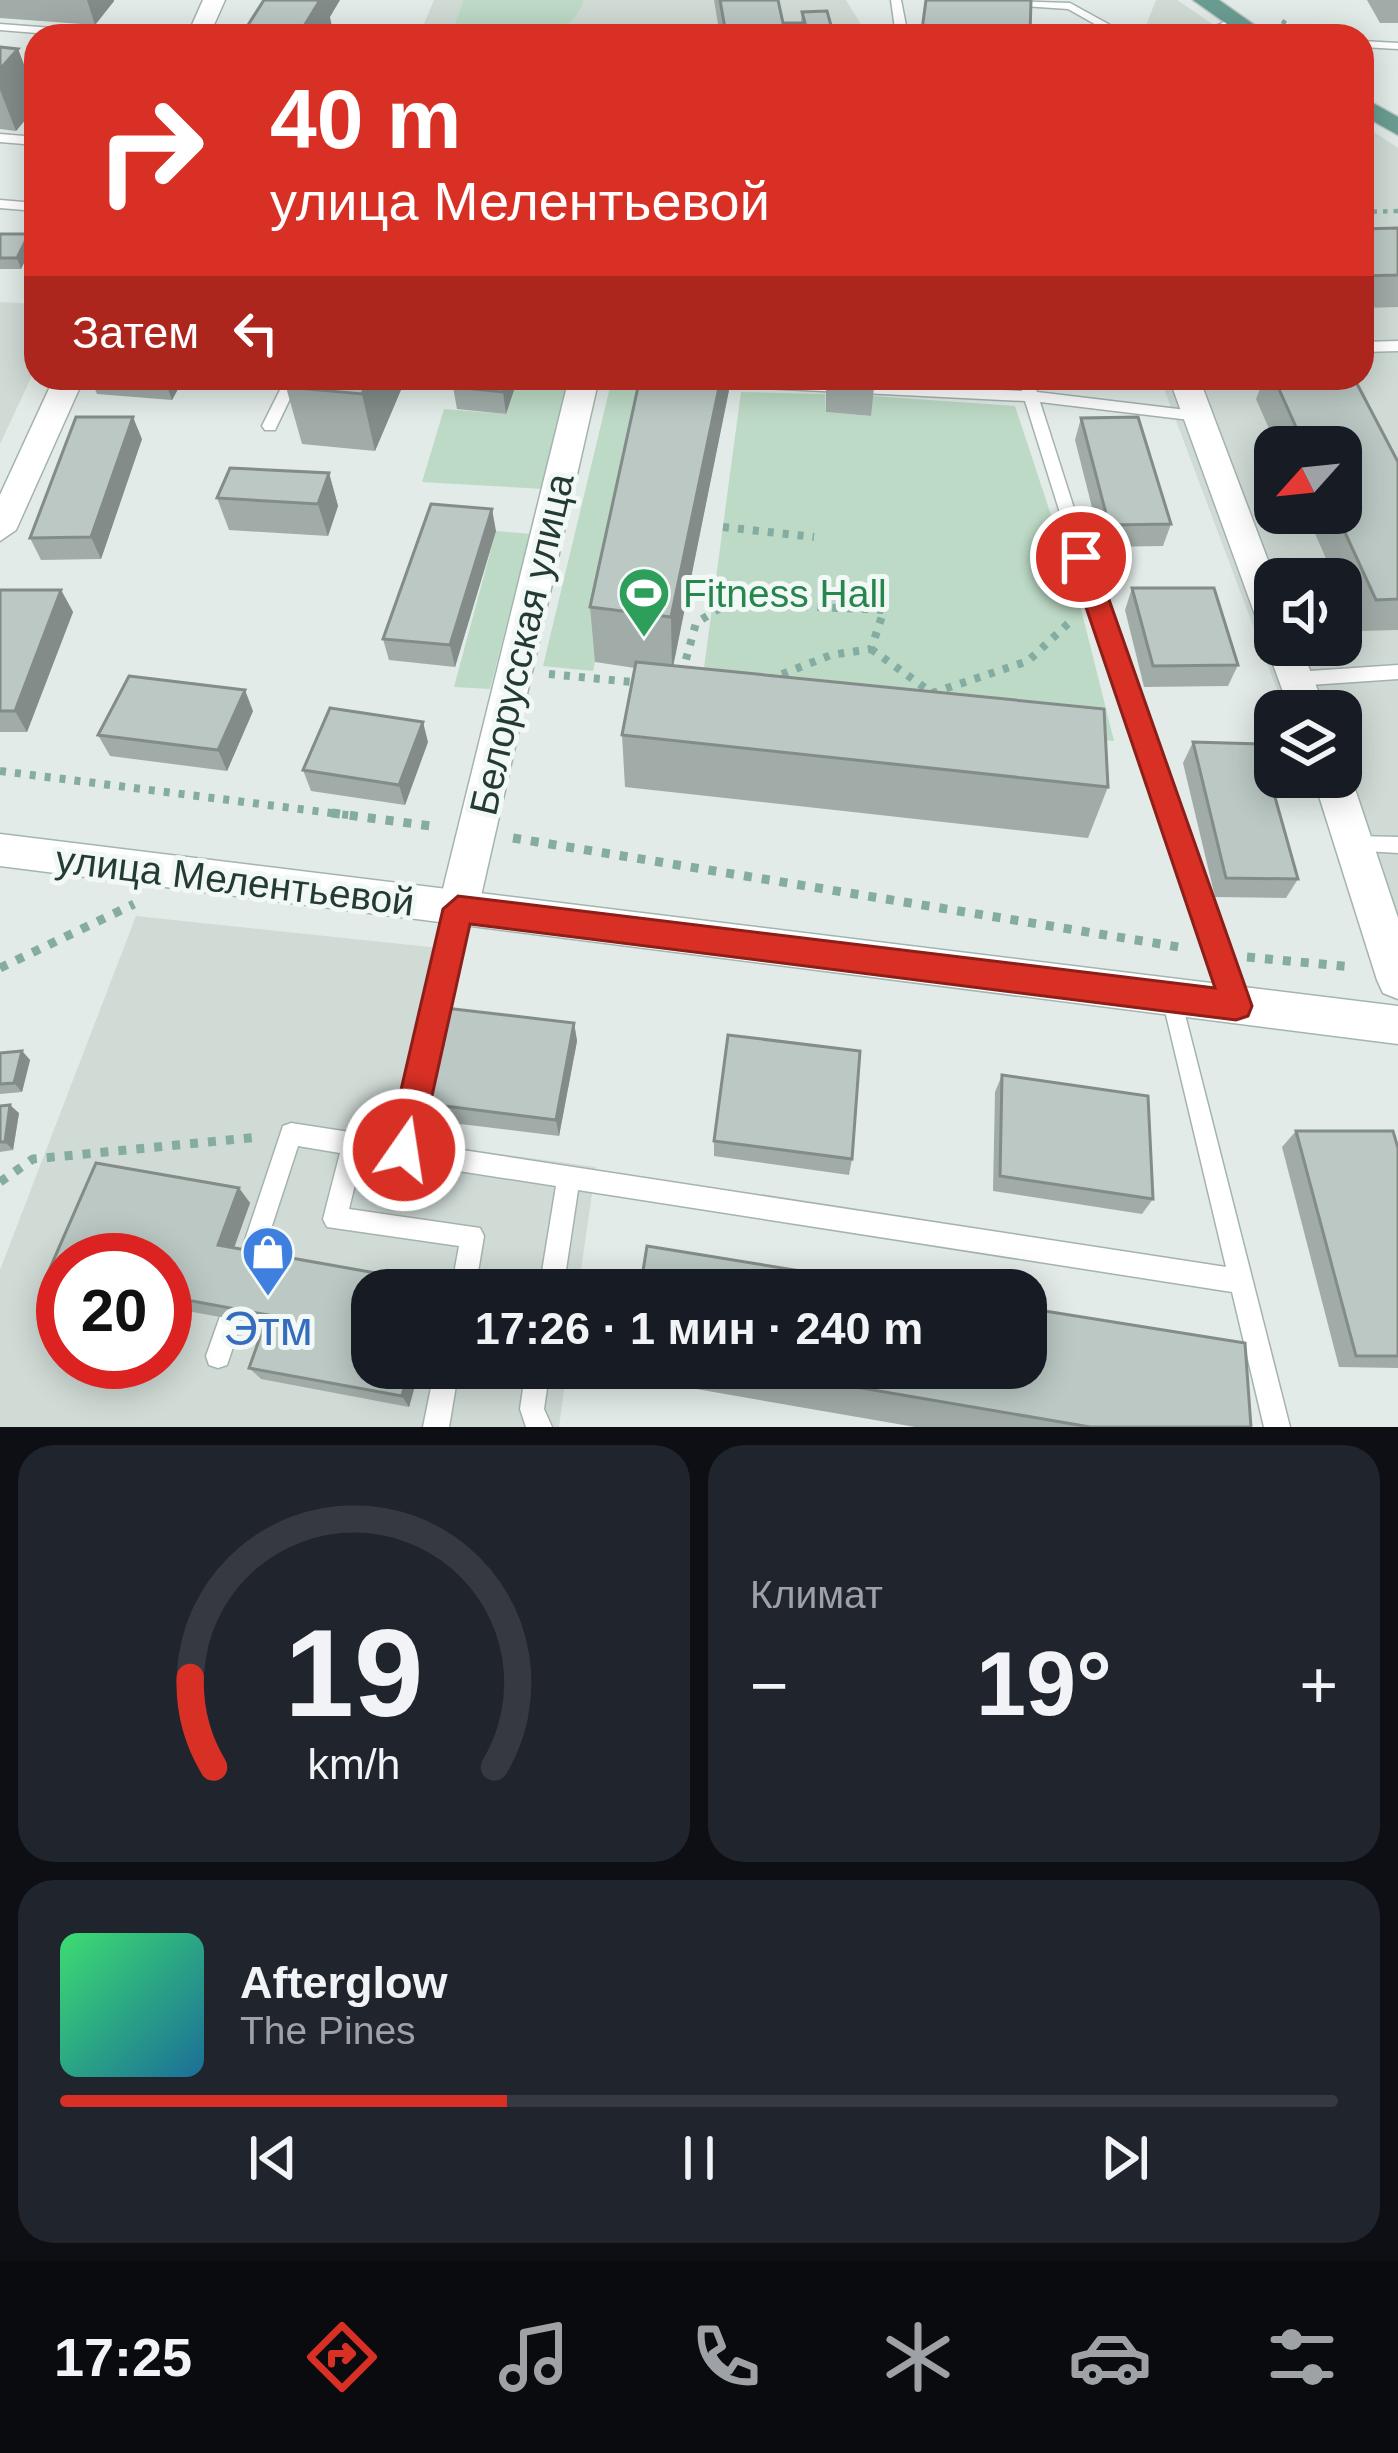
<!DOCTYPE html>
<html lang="ru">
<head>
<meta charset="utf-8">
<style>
  :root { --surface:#171b24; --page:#20242c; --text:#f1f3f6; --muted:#9ea1a6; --line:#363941; --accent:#d93025 }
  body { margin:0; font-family:Arial,sans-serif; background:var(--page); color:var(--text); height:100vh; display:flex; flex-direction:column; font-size:45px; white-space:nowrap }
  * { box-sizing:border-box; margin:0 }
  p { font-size:39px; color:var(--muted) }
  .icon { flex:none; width:66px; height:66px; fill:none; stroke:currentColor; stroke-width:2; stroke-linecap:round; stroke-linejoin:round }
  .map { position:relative; height:1427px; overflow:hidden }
  .details { display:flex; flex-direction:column; gap:18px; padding:18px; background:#0d0f14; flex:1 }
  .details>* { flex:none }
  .top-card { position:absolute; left:24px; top:24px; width:1350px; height:366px; border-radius:36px; box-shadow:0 6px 30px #0003; background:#d93025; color:#fff; overflow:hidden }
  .needle { width:78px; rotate:243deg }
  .buttons { position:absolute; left:1254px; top:426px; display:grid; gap:24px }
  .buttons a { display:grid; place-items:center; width:108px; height:108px; border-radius:24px; background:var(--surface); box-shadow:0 6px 30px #0003; font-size:60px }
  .speed { position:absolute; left:36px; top:1233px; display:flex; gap:24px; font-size:60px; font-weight:700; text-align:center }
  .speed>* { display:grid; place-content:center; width:156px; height:156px; border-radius:50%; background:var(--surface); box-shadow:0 6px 30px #0003; line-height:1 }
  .speed .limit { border:18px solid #d22; background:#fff; color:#111 }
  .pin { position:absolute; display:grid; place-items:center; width:102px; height:102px; color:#fff; margin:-51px; border:6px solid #fff; border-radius:50%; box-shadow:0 3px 12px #0007 }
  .me { position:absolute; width:132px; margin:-66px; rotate:13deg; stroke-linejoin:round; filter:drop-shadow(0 0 9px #0008) }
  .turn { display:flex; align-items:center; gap:42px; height:252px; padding:0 48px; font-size:54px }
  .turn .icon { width:156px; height:156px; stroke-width:2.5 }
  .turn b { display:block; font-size:84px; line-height:102px }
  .then { display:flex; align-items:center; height:114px; padding:0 48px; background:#0003; gap:24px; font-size:45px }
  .big { font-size:90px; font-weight:800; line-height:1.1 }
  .details .card { flex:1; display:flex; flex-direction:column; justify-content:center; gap:18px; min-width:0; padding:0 42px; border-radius:36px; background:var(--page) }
  .details .dial { align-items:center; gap:0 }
  .dial svg { height:312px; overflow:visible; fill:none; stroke:var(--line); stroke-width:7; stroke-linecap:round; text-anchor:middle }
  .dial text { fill:var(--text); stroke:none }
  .song { display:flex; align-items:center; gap:36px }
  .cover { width:144px; height:144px; border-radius:18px; background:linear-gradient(135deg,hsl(140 70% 55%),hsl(200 70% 35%)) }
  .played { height:12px; border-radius:6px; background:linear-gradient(90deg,var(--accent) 35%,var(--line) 35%) }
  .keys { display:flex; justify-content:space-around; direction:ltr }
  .heat { display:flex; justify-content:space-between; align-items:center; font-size:66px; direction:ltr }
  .details .tiles { flex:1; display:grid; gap:18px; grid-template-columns:1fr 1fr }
  .card:last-child { grid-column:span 2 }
  .trip { position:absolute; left:351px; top:1269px; width:696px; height:120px; border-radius:36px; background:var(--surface); box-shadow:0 6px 30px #0003; font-weight:800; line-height:120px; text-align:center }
  .tab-bar { display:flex; height:192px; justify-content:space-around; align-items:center; background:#090b0e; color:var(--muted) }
  .tab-bar .icon { width:84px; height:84px }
  .tab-bar .active { color:var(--accent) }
  .tab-bar b { font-size:54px; color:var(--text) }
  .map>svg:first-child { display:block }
</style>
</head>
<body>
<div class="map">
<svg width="1398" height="1427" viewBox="0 0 1398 1427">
  <rect width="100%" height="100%" fill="#e2ebe7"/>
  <g fill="#d0dbd6" fill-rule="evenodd">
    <path d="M434 0H846L868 36H419Z"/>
    <path d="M1156 0H1177L1230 36H1142Z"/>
    <path d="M1362 124 1398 148V966L1380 963 1310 777H1341V711H1285L1160 378H1362ZM1275 447H1341V513H1275ZM1275 579H1341V645H1275Z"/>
    <path d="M0 302 36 304V367L0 444Z"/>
    <path d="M136 916 458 950 412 1142 596 1167 578 1290H372V1368H567L559 1427H0V1270ZM63 1260H165V1362H63Z"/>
  </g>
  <g fill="#bddac6">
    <path d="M464 0H584C567 51 509 36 463 36L454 26Z"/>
    <path d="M518 378H572L544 489 422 482 444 409 506 414Z"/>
    <path d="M612 379 654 382 593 671 543 666Z"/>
    <path d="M741 392 825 394 826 412 870 416 872 396 1015 406 1078 597 1114 741 700 698Z"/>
    <path d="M496 531 530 534 490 689 454 687Z"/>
  </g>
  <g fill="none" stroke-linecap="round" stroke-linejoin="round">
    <g stroke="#a5b3ae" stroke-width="3">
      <g id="lane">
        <path d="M891 0H901L908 36H896Z"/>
        <path d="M973 0 1070 3 1130 36H1116L1068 9 978 3Z"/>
        <path d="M0 24 119 33 125 36H74L0 30Z"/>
        <path d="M1362 41 1398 43V49L1362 47Z"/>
        <path d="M0 77 36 79V87L0 85Z"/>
        <path d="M0 134 36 137V145L0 142Z"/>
        <path d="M0 200 36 203V211L0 208Z"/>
        <path d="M1398 341V351L1362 352V342Z"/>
        <path d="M286 378H300L275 430H265L262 426Z"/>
        <path d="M651 378H756L1022 391 1018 378H1032L1037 392 1203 412V420L1198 421 1040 402 1103 599 1246 1005 1243 1012 1236 1015 1229 1012 1226 1005 1087 599 1025 401 658 383Z"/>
        <path d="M1398 665V679L1295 686 1286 679 1295 672Z"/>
        <path d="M1357 836 1398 837V853L1350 850 1347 844 1350 838Z"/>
        <path d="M458 900 465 903 468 909 417 1143 1226 1267 1162 998 1165 991 1172 989 1179 991 1290 1427H1264L1232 1292 578 1190 563 1290H539L556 1186 362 1156 349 1209 480 1228 484 1236 475 1290H451L459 1246 327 1227 323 1219 340 1153 298 1146 254 1281 246 1285 238 1281 234 1273 283 1126 291 1123 395 1139 448 909 451 903Z"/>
        <path d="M237 1287 245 1291 249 1299 227 1365 218 1368 209 1365 206 1356 229 1291Z"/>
        <path d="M435 1368H459L449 1427H423Z"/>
        <path d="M526 1368H550L544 1409 552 1427H526L520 1409Z"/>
      </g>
    </g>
    <g stroke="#a5b3ae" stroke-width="3">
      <g id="street">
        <path d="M203 0H225L209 36H187Z"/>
        <path d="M1238 15 1249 22C1234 37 1216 36 1196 36Z"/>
        <path d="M54 378H84L16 530 0 541V495Z"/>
        <path d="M569 378H599L478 909 472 921 458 926 444 921 438 909Z"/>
        <path d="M1169 378H1199L1275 579V645H1300L1326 711H1290L1266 645 1273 635 1258 623Z"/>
        <path d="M1341 765 1351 777 1398 918V999L1383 993 1377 980 1313 777H1341Z"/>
      </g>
    </g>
    <g stroke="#a2b6af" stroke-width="3">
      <path id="secondary" d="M0 834 1398 1006V1044L0 866Z"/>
    </g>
    <g stroke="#c2c8c6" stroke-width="3">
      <g id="primary">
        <path d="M1193 0H1219L1270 36H1244Z"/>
        <path d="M1362 97 1398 117V135L1362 115Z"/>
      </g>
    </g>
    <g stroke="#85aca1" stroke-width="4.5" stroke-dasharray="4.5 6" stroke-linecap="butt">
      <path d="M1282 21 1306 36"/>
      <path d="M1362 212 1398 211"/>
    </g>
    <g stroke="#85aca1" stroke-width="8" stroke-dasharray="6 9" stroke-linecap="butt">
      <path d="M723 527 814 537"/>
      <path d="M871 649 932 693 1028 661 1073 619"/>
      <path d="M549 674 642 683"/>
      <path d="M682 674 696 623 728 603 884 610 871 649 831 655 770 679"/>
      <path d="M0 771 355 816"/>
    </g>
    <g stroke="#85aca1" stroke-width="9" stroke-dasharray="8 10" stroke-linecap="butt">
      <path d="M332 813 439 827"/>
      <path d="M513 838 1185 948"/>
      <path d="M1247 957 1352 967"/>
      <path d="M0 968 134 904"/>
      <path d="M0 1182 33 1159 259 1137"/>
    </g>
    <use href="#lane" fill="#fff" fill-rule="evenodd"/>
    <use href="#street" fill="#fff" fill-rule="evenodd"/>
    <use href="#secondary" fill="#fff" fill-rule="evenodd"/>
    <use href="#primary" fill="#6a9d92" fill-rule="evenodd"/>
  </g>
  <g fill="#a1aca8">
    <path d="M0 0H114V1L95 25 0 18Z"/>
    <path d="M714 0H778L783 23H801L802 12 834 36H720Z"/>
    <path d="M926 0 1030 36H921Z"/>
    <path d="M1367 0H1398V23H1380Z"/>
    <path d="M0 47 18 49 36 96V107L16 131 0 129Z"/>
    <path d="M1398 228V307L1362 308V229Z"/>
    <path d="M0 234H29L33 245 21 269H0Z"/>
    <path d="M90 378H184L172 400 97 394Z"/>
    <path d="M406 378 375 451 302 444 286 387Z"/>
    <path d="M518 378 506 414 457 409 453 387Z"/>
    <path d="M826 378H875L871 416 826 412Z"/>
    <path d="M1081 378H1139L1137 385 1083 386Z"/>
    <path d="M1264 378H1354L1398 462V630L1359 631 1341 592V579H1335L1306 513H1341V447H1277L1256 399Z"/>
    <path d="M729 390 673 666 1108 787 1088 838 625 787 622 735 635 668 595 662 590 607Z"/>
    <path d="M1081 418 1171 524 1163 546 1102 547 1075 440Z"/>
    <path d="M142 439 101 559 41 560 30 538Z"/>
    <path d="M329 473 338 506 328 536 229 530 217 498Z"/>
    <path d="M496 531 455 667 389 660 383 639Z"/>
    <path d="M1132 588 1238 665 1228 686 1144 687 1125 610Z"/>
    <path d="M0 590H61L73 612 27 732H0Z"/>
    <path d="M253 711 227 771 110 756 98 735Z"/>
    <path d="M428 742 405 805 311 791 303 770Z"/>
    <path d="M1193 742 1298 879 1286 898 1215 897 1183 763Z"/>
    <path d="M574 1023 577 1041 559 1136 427 1120 421 1103Z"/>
    <path d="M22 1051 30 1060 22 1092 0 1094V1053Z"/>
    <path d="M1002 1075 1153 1199 1142 1214 993 1191 995 1092Z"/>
    <path d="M0 1106 19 1113 13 1150 0 1152Z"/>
    <path d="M1296 1131 1398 1148V1368L1339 1367 1282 1147Z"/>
    <path d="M714 1141 852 1159 849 1175 714 1156Z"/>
    <path d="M96 1163 239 1188 250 1203 234 1248 432 1283 436 1290H372V1368H420L409 1407 261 1379 249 1368 264 1325 165 1307V1260H63V1288L47 1275Z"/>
    <path d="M632 1368H1026L1251 1427H915L633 1378Z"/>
  </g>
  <g fill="#838c88">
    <path d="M87 0H114V1L95 25Z"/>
    <path d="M306 0H340L330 17 334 36H298Z"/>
    <path d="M18 49 36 96V107L16 131 0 90V69Z"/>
    <path d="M29 234 33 245 21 269 17 258Z"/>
    <path d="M164 378H184L172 400Z"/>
    <path d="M369 378H406L375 451 362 394Z"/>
    <path d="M508 378H518L506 414 503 392Z"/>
    <path d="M721 378H730L729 390 672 672 671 617Z"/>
    <path d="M133 417 142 439 101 559 91 537Z"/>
    <path d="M329 473 338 506 328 536 318 504Z"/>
    <path d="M492 509 496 531 455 667 450 645Z"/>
    <path d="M61 590 73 612 27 732 15 711Z"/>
    <path d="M245 690 253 711 227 771 218 750Z"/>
    <path d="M423 722 428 742 405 805 399 785Z"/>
    <path d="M574 1023 577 1041 559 1136 556 1120Z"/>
    <path d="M22 1051 30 1060 22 1092 14 1083Z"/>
    <path d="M10 1105 19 1113 13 1150 5 1142Z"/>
    <path d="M239 1188 250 1203 230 1259 218 1245Z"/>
    <path d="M409 1368H420L409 1407 402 1396Z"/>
  </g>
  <g fill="#bbc8c3" stroke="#838c88" stroke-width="3">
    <path d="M264 0H320L298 36H241Z"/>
    <path d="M720 0H778L783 23H805L802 12 827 11 834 36H757V33L726 34Z"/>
    <path d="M926 0H1031L1030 36H995L922 30Z"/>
    <path d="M0 47 18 49 0 69Z"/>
    <path d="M1398 228V275L1362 276V229Z"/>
    <path d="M0 234H29L17 258H0Z"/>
    <path d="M290 378H369L362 394 286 387Z"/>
    <path d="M456 378H508L503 392 453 387Z"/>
    <path d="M640 378H721L671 617 590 607Z"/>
    <path d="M1274 378H1354L1398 462V599L1376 600 1336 513H1341V447H1305Z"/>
    <path d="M76 417H133L91 537 30 538Z"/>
    <path d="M1138 417 1171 524 1109 525 1081 418Z"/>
    <path d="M230 468 329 473 318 504 217 498Z"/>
    <path d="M431 504 492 509 450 645 383 639Z"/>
    <path d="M1132 588H1214L1238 665 1153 666Z"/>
    <path d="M0 590H61L15 711H0Z"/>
    <path d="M636 662 1104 709 1108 787 622 735Z"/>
    <path d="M129 676 245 690 218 750 98 735Z"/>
    <path d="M330 708 423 722 399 785 303 770Z"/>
    <path d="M1193 742 1260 744 1298 879 1226 878Z"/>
    <path d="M445 1008 574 1023 556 1120 421 1103Z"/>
    <path d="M728 1035 860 1051 852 1159 714 1141Z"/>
    <path d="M22 1051 14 1083 0 1084V1053Z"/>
    <path d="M1002 1075 1148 1096 1153 1199 1000 1176Z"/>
    <path d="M10 1105 5 1142H0V1106Z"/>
    <path d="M1296 1131H1393L1398 1148V1356H1356Z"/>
    <path d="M96 1163 239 1188 218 1245 432 1283 431 1290H372V1368H409L402 1396 249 1368 268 1315 165 1296V1260H63V1278L47 1275Z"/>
    <path d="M647 1246 918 1290H640Z"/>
    <path d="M1026 1308 1245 1343 1251 1427H1090L744 1368H1026Z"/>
  </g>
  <path fill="#d93025" stroke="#8d1f18" stroke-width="3" d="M1081 548 1094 557 1252 1006 1248 1016 1236 1020 470 924 420 1150 415 1162 404 1167 392 1162 387 1150 443 909 458 896 1215 988 1069 557Z"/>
  <defs>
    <g id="stadium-pin" transform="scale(2.7)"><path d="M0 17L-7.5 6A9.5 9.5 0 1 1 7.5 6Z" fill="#2e9e5b" stroke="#f2f8f5"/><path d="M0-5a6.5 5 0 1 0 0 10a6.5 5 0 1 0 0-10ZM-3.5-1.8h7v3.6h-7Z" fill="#fff"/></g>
    <g id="shop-pin" transform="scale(2.7)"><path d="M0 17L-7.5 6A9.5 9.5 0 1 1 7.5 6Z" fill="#3f7fe0" stroke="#f2f8f5"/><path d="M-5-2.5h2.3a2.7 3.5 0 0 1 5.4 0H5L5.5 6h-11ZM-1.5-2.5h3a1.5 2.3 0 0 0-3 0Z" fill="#fff"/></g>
  </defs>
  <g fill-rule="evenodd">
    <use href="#stadium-pin" x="644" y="593"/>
    <use href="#shop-pin" x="268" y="1252"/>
  </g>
  <g text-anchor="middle" stroke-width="10" stroke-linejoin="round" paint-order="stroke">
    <g font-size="39" fill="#27864d" stroke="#f2f8f5" text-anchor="start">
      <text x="683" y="607">Fitness Hall</text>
    </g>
    <g font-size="39" fill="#243b35" stroke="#f2f8f5">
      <text transform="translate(521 644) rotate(-77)" y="14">Белорусская улица</text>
      <text transform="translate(235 880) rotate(7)" y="14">улица Мелентьевой</text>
    </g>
    <g font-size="48" fill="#366cbe" stroke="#f2f8f5">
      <text x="268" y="1345">Этм</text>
    </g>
  </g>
</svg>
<div class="buttons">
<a><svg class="needle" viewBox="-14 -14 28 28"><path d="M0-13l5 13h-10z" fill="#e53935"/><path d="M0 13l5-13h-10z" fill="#9ea1a6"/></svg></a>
<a><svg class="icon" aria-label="sound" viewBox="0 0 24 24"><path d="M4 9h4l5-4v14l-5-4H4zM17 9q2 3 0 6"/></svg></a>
<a><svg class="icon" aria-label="layers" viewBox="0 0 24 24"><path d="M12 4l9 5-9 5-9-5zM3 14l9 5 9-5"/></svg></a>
</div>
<div class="speed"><div class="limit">20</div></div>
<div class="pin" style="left:1081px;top:557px;background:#d93025"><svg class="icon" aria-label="arrive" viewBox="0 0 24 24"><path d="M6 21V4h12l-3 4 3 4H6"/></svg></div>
<svg class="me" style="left:404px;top:1150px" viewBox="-20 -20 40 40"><circle r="17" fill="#d93025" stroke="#fff" stroke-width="3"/><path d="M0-11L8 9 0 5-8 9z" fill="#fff"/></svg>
<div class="trip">17:26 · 1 мин · 240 m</div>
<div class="top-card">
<div class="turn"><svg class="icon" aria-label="right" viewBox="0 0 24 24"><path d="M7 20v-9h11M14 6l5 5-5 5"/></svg><div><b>40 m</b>улица Мелентьевой</div></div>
<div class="then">Затем<svg class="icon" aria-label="left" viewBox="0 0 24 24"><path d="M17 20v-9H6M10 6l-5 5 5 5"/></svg></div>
</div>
</div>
<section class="details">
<div class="tiles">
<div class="card dial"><svg viewBox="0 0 100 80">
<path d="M14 69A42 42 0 1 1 86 69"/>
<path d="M14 69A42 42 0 0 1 8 46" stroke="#d93025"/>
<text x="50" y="56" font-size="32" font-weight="700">19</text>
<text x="50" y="72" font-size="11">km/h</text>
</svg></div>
<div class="card"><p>Климат</p>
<div class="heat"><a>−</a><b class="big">19°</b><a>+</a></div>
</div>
<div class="card">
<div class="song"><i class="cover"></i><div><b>Afterglow</b><p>The Pines</p></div></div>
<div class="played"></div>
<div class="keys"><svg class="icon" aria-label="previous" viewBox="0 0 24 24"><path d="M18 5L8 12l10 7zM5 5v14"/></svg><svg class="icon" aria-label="pause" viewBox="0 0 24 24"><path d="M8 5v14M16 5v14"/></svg><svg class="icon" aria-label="next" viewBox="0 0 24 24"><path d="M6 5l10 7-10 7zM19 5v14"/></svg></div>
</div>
</div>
</section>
<nav class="tab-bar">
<b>17:25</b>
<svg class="icon active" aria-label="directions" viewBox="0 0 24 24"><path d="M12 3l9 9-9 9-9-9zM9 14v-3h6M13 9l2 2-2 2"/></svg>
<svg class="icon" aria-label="music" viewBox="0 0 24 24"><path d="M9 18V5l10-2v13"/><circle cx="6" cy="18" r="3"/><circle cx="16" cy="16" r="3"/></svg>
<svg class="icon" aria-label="phone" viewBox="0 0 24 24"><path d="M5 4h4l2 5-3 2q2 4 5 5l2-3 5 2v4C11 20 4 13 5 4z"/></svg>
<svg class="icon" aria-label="climate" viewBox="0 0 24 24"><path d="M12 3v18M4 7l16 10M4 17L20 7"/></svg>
<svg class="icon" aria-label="car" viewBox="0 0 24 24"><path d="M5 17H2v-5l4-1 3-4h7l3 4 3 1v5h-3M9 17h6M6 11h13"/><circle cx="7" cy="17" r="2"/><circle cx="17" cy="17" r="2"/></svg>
<svg class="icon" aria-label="filters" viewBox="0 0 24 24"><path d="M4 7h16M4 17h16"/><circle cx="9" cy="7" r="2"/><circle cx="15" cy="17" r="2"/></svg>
</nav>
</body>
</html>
